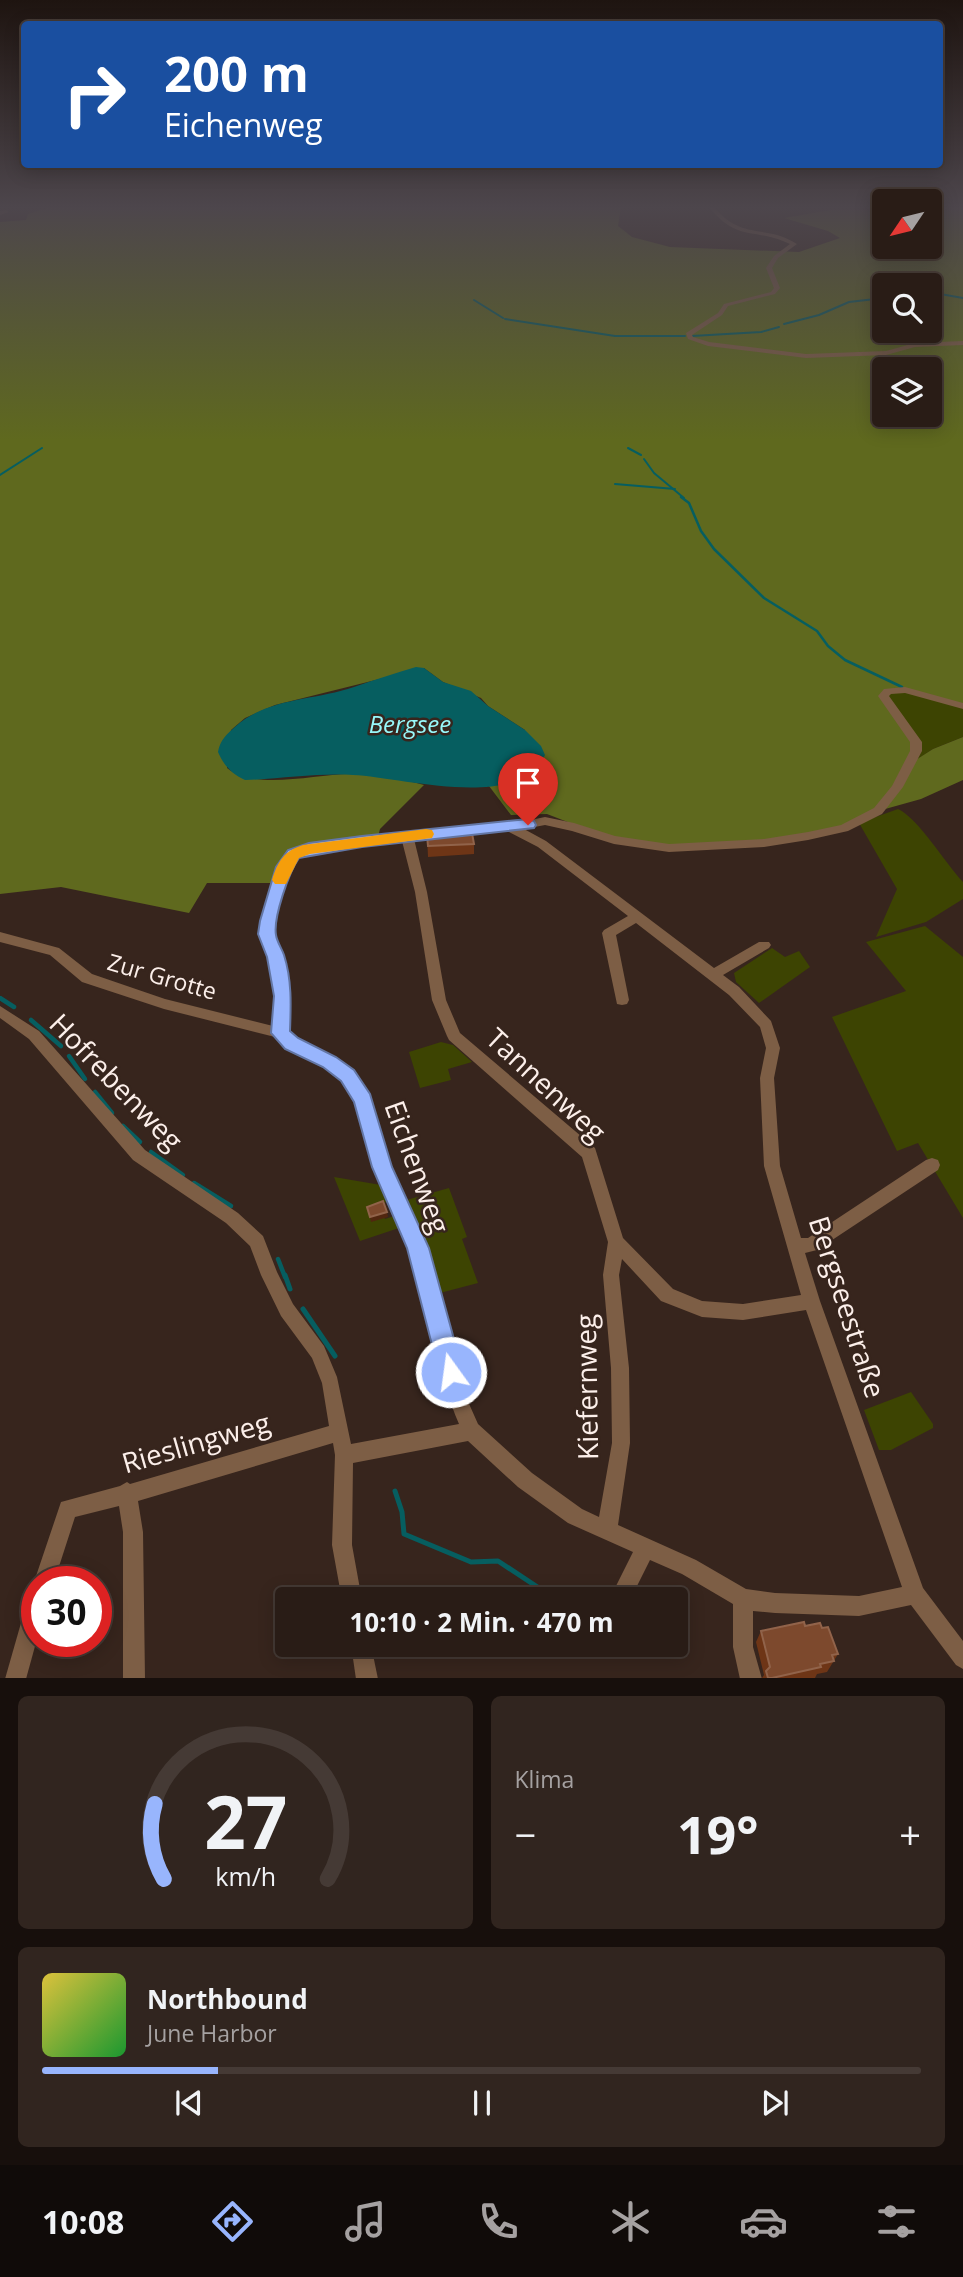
<!DOCTYPE html>
<html lang="de">
<head>
<meta charset="utf-8">
<style>
  :root { --surface:#291c16; --page:#31251f; --text:#f1f3f6; --muted:#a5a1a1; --line:#453a35; --accent:#98b5fd }
  body { margin:0; font-family:"Open Sans",sans-serif; background:var(--page); color:var(--text); height:100vh; display:flex; flex-direction:column; font-size:26px; white-space:nowrap }
  * { box-sizing:border-box; margin:0 }
  p { font-size:23px; color:var(--muted) }
  .icon { flex:none; width:38px; height:38px; fill:none; stroke:currentColor; stroke-width:2; stroke-linecap:round; stroke-linejoin:round }
  .map { position:relative; height:1678px; overflow:hidden }
  .side { display:flex; flex-direction:column; gap:18px; padding:18px; background:#170f0c; flex:1 }
  .side>* { flex:none }
  .guide { position:absolute; left:21px; top:21px; width:922px; height:147px; border-radius:7px; box-shadow:0 4px 18px #0003,0 0 0 2px var(--line); background:#1a4fa0; color:#fff; overflow:hidden }
  .needle { width:46px; rotate:235deg }
  .controls { position:absolute; left:872px; top:189px; display:grid; gap:14px }
  .controls a { display:grid; place-items:center; width:70px; height:70px; border-radius:7px; background:var(--surface); box-shadow:0 4px 18px #0003,0 0 0 2px var(--line); font-size:35px }
  .speed { position:absolute; left:21px; top:1566px; display:flex; gap:14px; font-size:35px; font-weight:700; text-align:center }
  .speed>* { display:grid; place-content:center; width:91px; height:91px; border-radius:50%; background:var(--surface); box-shadow:0 4px 18px #0003,0 0 0 2px var(--line); line-height:1 }
  .speed .limit { border:10px solid #d22; background:#fff; color:#111 }
  .pin { position:absolute; display:grid; place-items:center; width:60px; height:60px; color:#fff; margin:-72px -30px; border-radius:50% 50% 50% 0; rotate:-45deg; box-shadow:0 0 7px #0007 }
  .pin .icon { rotate:45deg }
  .me { position:absolute; width:77px; margin:-38px; rotate:346deg; stroke-linejoin:round; filter:drop-shadow(0 0 5px #0008) }
  .turn { display:flex; align-items:center; gap:24px; height:147px; padding:0 28px; font-size:32px }
  .turn .icon { width:91px; height:91px; stroke-width:2.5 }
  .turn b { display:block; font-size:49px; line-height:60px }
  .big { font-size:52px; font-weight:700; line-height:1.1 }
  .side .card { flex:1; display:flex; flex-direction:column; justify-content:center; gap:10px; min-width:0; padding:0 24px; border-radius:10px; background:var(--page) }
  .side .dial { align-items:center; gap:0 }
  .dial svg { height:182px; overflow:visible; fill:none; stroke:var(--line); stroke-width:7; stroke-linecap:round; text-anchor:middle }
  .dial text { fill:var(--text); stroke:none }
  .song { display:flex; align-items:center; gap:21px }
  .cover { width:84px; height:84px; border-radius:10px; background:linear-gradient(135deg,hsl(50 70% 55%),hsl(130 70% 35%)) }
  .played { height:7px; border-radius:4px; background:linear-gradient(90deg,var(--accent) 20%,var(--line) 20%) }
  .keys { display:flex; justify-content:space-around; direction:ltr }
  .heat { display:flex; justify-content:space-between; align-items:center; font-size:38px; direction:ltr }
  .side .tiles { flex:1; display:grid; gap:18px; grid-template-columns:1fr 1fr }
  .card:last-child { grid-column:span 2 }
  .trip { position:absolute; left:275px; top:1587px; width:413px; height:70px; border-radius:7px; background:var(--surface); box-shadow:0 4px 18px #0003,0 0 0 2px var(--line); font-weight:700; line-height:70px; text-align:center }
  .dock { display:flex; height:112px; justify-content:space-around; align-items:center; background:#100b09; color:var(--muted) }
  .dock .icon { width:49px; height:49px }
  .dock .on { color:var(--accent) }
  .dock b { font-size:32px; color:var(--text) }
  .map>svg:first-child { display:block }
</style>
</head>
<body>
<div class="map">
<svg width="963" height="1679" viewBox="0 0 963 1679">
  <rect width="100%" height="100%" fill="#37251d"/>
  <g fill="#3d4402">
    <path d="M905 690 963 706V737L933 749 910 764 889 706 888 691Z"/>
    <path d="M898 809C918 818 945 863 963 882V899L926 922 876 937 897 889 859 823Z"/>
    <path d="M925 926 963 957V1218L918 1143 897 1151 832 1017 906 991 866 942Z"/>
    <path d="M772 948 785 957 799 951 810 967 759 1003 736 982 734 973Z"/>
    <path d="M441 1042 453 1045 472 1062 448 1069 451 1080 420 1088 409 1052Z"/>
    <path d="M334 1177 381 1185 388 1201 379 1205 385 1219 394 1216 399 1228 360 1241Z"/>
    <path d="M449 1188 467 1237 462 1239 478 1283 440 1293 403 1201Z"/>
    <path d="M911 1392 933 1424V1428L891 1450H879L864 1410Z"/>
  </g>
  <path fill="#5f691e" fill-rule="evenodd" d="M53 206H621L618 226 632 237 670 247 799 252 840 238 828 231 784 218 831 210H884V247H929V212H936L929 209V206L963 208V706L905 690 888 691 883 696 916 742 911 763 933 749 963 737V780L921 799 878 811 842 826 764 843 669 848 614 840 547 814 511 815 489 786 508 782 525 730 488 706 481 698 443 682 424 668 275 705 245 718 231 730 227 768C255 791 315 774 349 774 375 775 399 778 424 785L380 829 378 837 293 849 271 883H207L189 913 61 887 0 894V222L26 220 28 214ZM884 285H929V331H884ZM884 369H929V415H884Z"/>
  <path fill="#065e60" d="M416 667 424 668 443 682 471 691 488 706 525 730 541 746 545 755C519 812 402 777 353 775 317 773 281 779 245 780 232 774 224 766 218 752 220 740 227 734 236 726 270 697 313 701 354 687 374 680 395 673 416 667Z"/>
  <g fill="none" stroke-linecap="round" stroke-linejoin="round">
    <g stroke="#065e60" stroke-width="2">
      <path d="M929 292 963 298"/>
      <path d="M474 300 503 318"/>
      <path d="M505 319 615 336H685"/>
      <path d="M784 324 819 315 849 302 884 298"/>
      <path d="M692 336 761 332 779 327"/>
      <path d="M628 448 641 455"/>
      <path d="M644 459 654 473 684 498"/>
      <path d="M0 475 42 448"/>
      <path d="M615 484 675 489"/>
    </g>
    <path stroke="#065e60" stroke-width="2.5" d="M681 497 689 503 701 531 714 549 764 598 817 631 828 646 845 660 902 687"/>
    <g stroke="#065e60" stroke-width="4.5">
      <path d="M0 998 14 1007"/>
      <path d="M31 1020 61 1046"/>
      <path d="M69 1056 85 1079"/>
      <path d="M95 1092 112 1113"/>
      <path d="M123 1126 140 1142"/>
      <path d="M151 1152 183 1175"/>
      <path d="M194 1183 231 1206"/>
      <path d="M278 1259 285 1277"/>
    </g>
    <g stroke="#065e60" stroke-width="5">
      <path d="M285 1275 290 1289"/>
      <path d="M303 1309 335 1356"/>
      <path d="M395 1491 402 1512 404 1534 471 1562 498 1561 557 1600"/>
    </g>
    <g fill="#7d5e45" fill-rule="evenodd">
      <path d="M708 206H713C743 242 765 223 797 244L778 258 772 268 780 288 775 294 728 306 722 315 692 335 693 337 709 342 806 354 886 351 915 343 963 341V345L915 347 886 355 806 358 708 346 688 339 686 333 718 313 724 304 771 292 774 288 766 268 774 256 790 244C754 227 738 243 708 206Z"/>
      <path d="M0 211 6 210 9 212 0 215Z"/>
      <path d="M905 687 963 703V709L905 693 891 694 889 696 922 742V751L903 787 882 814 848 831 808 840 764 847 669 852 614 844 572 831 545 825 524 829 546 841 714 968 759 942H769L771 945 769 948 723 975 739 987 771 1021 780 1048 774 1078 780 1166 801 1238H808L926 1160 932 1158 938 1160 940 1165 938 1170 817 1250 805 1253 820 1301 923 1588 963 1641V1669L956 1665 911 1605 859 1616 775 1613 753 1611V1647L762 1679H740L733 1647V1604L682 1574 650 1560 630 1600H609L633 1552 568 1523 518 1487 468 1441 353 1463 352 1545 362 1600H342L332 1545 335 1455 333 1443 138 1501 143 1532 145 1679H123V1532L119 1506 75 1517 54 1582H37V1589L34 1582 61 1502 120 1486 127 1482 130 1484 329 1426 322 1383 312 1358 281 1316 261 1275 250 1246 226 1223 133 1160 29 1039 0 1018V1006L39 1031 145 1150 238 1213 263 1236 277 1272 293 1304 324 1346 337 1377 351 1444 459 1424C435 1368 429 1306 410 1249 400 1220 384 1194 374 1165 364 1138 363 1103 343 1080 325 1060 295 1056 275 1037L164 1009 82 982 50 955 0 942V932L59 948 92 974 165 999 273 1026 276 996 269 957 260 934 261 921 280 864 289 851 309 844 484 823 511 824 545 817 574 823 615 836 669 844 764 839 808 832 841 825 874 808 892 786 910 751V742L878 696 884 689ZM484 831 509 832 538 847 628 916 604 930 602 933 617 1004 622 1005 627 1004 629 1000 616 935 636 923 729 995 760 1027 766 1048 760 1078 764 1166 801 1295 743 1304 702 1301 673 1289 623 1238 595 1148 460 1033 446 1000 427 892 414 839ZM402 841 415 892 432 1000 447 1036 449 1040 582 1157 608 1242 603 1275 611 1368 612 1443 599 1517 582 1509 532 1473 478 1424 466 1397 426 1248 390 1166 371 1100 353 1072 335 1058 296 1039 287 1031 290 996 283 957 274 934 275 921 290 868 297 857 311 852ZM622 1259 661 1301 702 1317 743 1320 806 1310 902 1587 859 1596 775 1593 746 1589 696 1560 618 1525 630 1443 629 1368 619 1275Z"/>
      <path d="M37 1592V1639L26 1679H5L27 1602 30 1595Z"/>
      <path d="M351 1645H371L378 1679H356Z"/>
    </g>
    <path fill="#cf905b" fill-rule="evenodd" d="M963 206V209L960 207V206Z"/>
  </g>
  <g fill="#6e3516">
    <path d="M427 835 474 844V854L428 857Z"/>
    <path d="M805 1626 822 1628 838 1654 827 1672 817 1674 815 1678H762L764 1675 756 1642 761 1631Z"/>
  </g>
  <path fill="#51260f" d="M387 1212 388 1217 371 1222 370 1217Z"/>
  <g fill="#7d492d" stroke="#91634a" stroke-width="2">
    <path d="M472 833 474 844 428 846 427 835Z"/>
    <path d="M383 1201 387 1212 370 1217 367 1207Z"/>
    <path d="M804 1622 805 1626 820 1623 822 1628 828 1627 838 1654 832 1655 834 1661 820 1664 821 1667 772 1678H768L766 1671 770 1667 761 1631Z"/>
  </g>
  <linearGradient id="sky" x2="0" y2="1"><stop stop-color="#1e1410"/><stop offset="0.47" stop-color="#4d464c"/><stop offset="1" stop-color="#4d464c" stop-opacity="0"/></linearGradient>
  <rect width="963" height="441" fill="url(#sky)"/>
  <path fill="#98b5fd" stroke="#6376a4" stroke-width="2" d="M528 819 534 821 536 825 534 828 362 847 299 858C289 872 273 918 276 935 277 942 282 949 284 955 292 980 291 1005 290 1031L298 1038 336 1057 354 1070 370 1094 392 1167 429 1248 463 1372 459 1380 451 1384 443 1380 439 1372 407 1248 372 1167 354 1102 341 1081 323 1067 285 1049 271 1033 274 996 267 957 258 934 260 921 276 867 288 850 309 843 362 836Z"/>
  <path fill="#f59e0b" d="M426 829 432 830 434 834 432 838 310 854 299 858 286 884H275L272 880C278 861 284 851 303 845Z"/>
  <g text-anchor="middle" stroke-width="5" stroke-linejoin="round" paint-order="stroke">
    <g font-size="23" fill="#fcefea" stroke="#37251d">
      <text transform="translate(162 977) rotate(16)" y="8">Zur Grotte</text>
    </g>
    <g font-size="24" font-style="italic" fill="#98f8fa" stroke="#37251d">
      <text x="410" y="733">Bergsee</text>
    </g>
    <g font-size="28" fill="#fcefea" stroke="#37251d">
      <text transform="translate(116 1082) rotate(46)" y="10">Hofrebenweg</text>
      <text transform="translate(546 1085) rotate(43)" y="10">Tannenweg</text>
      <text transform="translate(417 1167) rotate(70)" y="10">Eichenweg</text>
      <text transform="translate(847 1307) rotate(72)" y="10">Bergseestraße</text>
      <text transform="translate(587 1387) rotate(-91)" y="10">Kiefernweg</text>
      <text transform="translate(196 1443) rotate(-16)" y="10">Rieslingweg</text>
    </g>
  </g>
</svg>
<div class="controls">
<a><svg class="needle" viewBox="-14 -14 28 28"><path d="M0-13l5 13h-10z" fill="#e53935"/><path d="M0 13l5-13h-10z" fill="#a5a1a1"/></svg></a>
<a><svg class="icon" aria-label="search" viewBox="0 0 24 24"><circle cx="10" cy="10" r="6"/><path d="M15 15l6 6"/></svg></a>
<a><svg class="icon" aria-label="layers" viewBox="0 0 24 24"><path d="M12 4l9 5-9 5-9-5zM3 14l9 5 9-5"/></svg></a>
</div>
<div class="speed"><div class="limit">30</div></div>
<div class="pin" style="left:528px;top:825px;background:#d93025"><svg class="icon" aria-label="arrive" viewBox="0 0 24 24"><path d="M6 21V4h12l-3 4 3 4H6"/></svg></div>
<svg class="me" style="left:451px;top:1372px" viewBox="-20 -20 40 40"><circle r="17" fill="#98b5fd" stroke="#fff" stroke-width="3"/><path d="M0-11L8 9 0 5-8 9z" fill="#fff"/></svg>
<div class="trip">10:10 · 2 Min. · 470 m</div>
<div class="guide">
<div class="turn"><svg class="icon" aria-label="right" viewBox="0 0 24 24"><path d="M7 20v-9h11M14 6l5 5-5 5"/></svg><div><b>200 m</b>Eichenweg</div></div>
</div>
</div>
<section class="side">
<div class="tiles">
<div class="card dial"><svg viewBox="0 0 100 80">
<path d="M14 69A42 42 0 1 1 86 69"/>
<path d="M14 69A42 42 0 0 1 10 36" stroke="#98b5fd"/>
<text x="50" y="56" font-size="32" font-weight="700">27</text>
<text x="50" y="72" font-size="11">km/h</text>
</svg></div>
<div class="card"><p>Klima</p>
<div class="heat"><a>−</a><b class="big">19°</b><a>+</a></div>
</div>
<div class="card">
<div class="song"><i class="cover"></i><div><b>Northbound</b><p>June Harbor</p></div></div>
<div class="played"></div>
<div class="keys"><svg class="icon" aria-label="previous" viewBox="0 0 24 24"><path d="M18 5L8 12l10 7zM5 5v14"/></svg><svg class="icon" aria-label="pause" viewBox="0 0 24 24"><path d="M8 5v14M16 5v14"/></svg><svg class="icon" aria-label="next" viewBox="0 0 24 24"><path d="M6 5l10 7-10 7zM19 5v14"/></svg></div>
</div>
</div>
</section>
<nav class="dock">
<b>10:08</b>
<svg class="icon on" aria-label="directions" viewBox="0 0 24 24"><path d="M12 3l9 9-9 9-9-9zM9 14v-3h6M13 9l2 2-2 2"/></svg>
<svg class="icon" aria-label="music" viewBox="0 0 24 24"><path d="M9 18V5l10-2v13"/><circle cx="6" cy="18" r="3"/><circle cx="16" cy="16" r="3"/></svg>
<svg class="icon" aria-label="phone" viewBox="0 0 24 24"><path d="M5 4h4l2 5-3 2q2 4 5 5l2-3 5 2v4C11 20 4 13 5 4z"/></svg>
<svg class="icon" aria-label="climate" viewBox="0 0 24 24"><path d="M12 3v18M4 7l16 10M4 17L20 7"/></svg>
<svg class="icon" aria-label="car" viewBox="0 0 24 24"><path d="M5 17H2v-5l4-1 3-4h7l3 4 3 1v5h-3M9 17h6M6 11h13"/><circle cx="7" cy="17" r="2"/><circle cx="17" cy="17" r="2"/></svg>
<svg class="icon" aria-label="filters" viewBox="0 0 24 24"><path d="M4 7h16M4 17h16"/><circle cx="9" cy="7" r="2"/><circle cx="15" cy="17" r="2"/></svg>
</nav>
</body>
</html>
